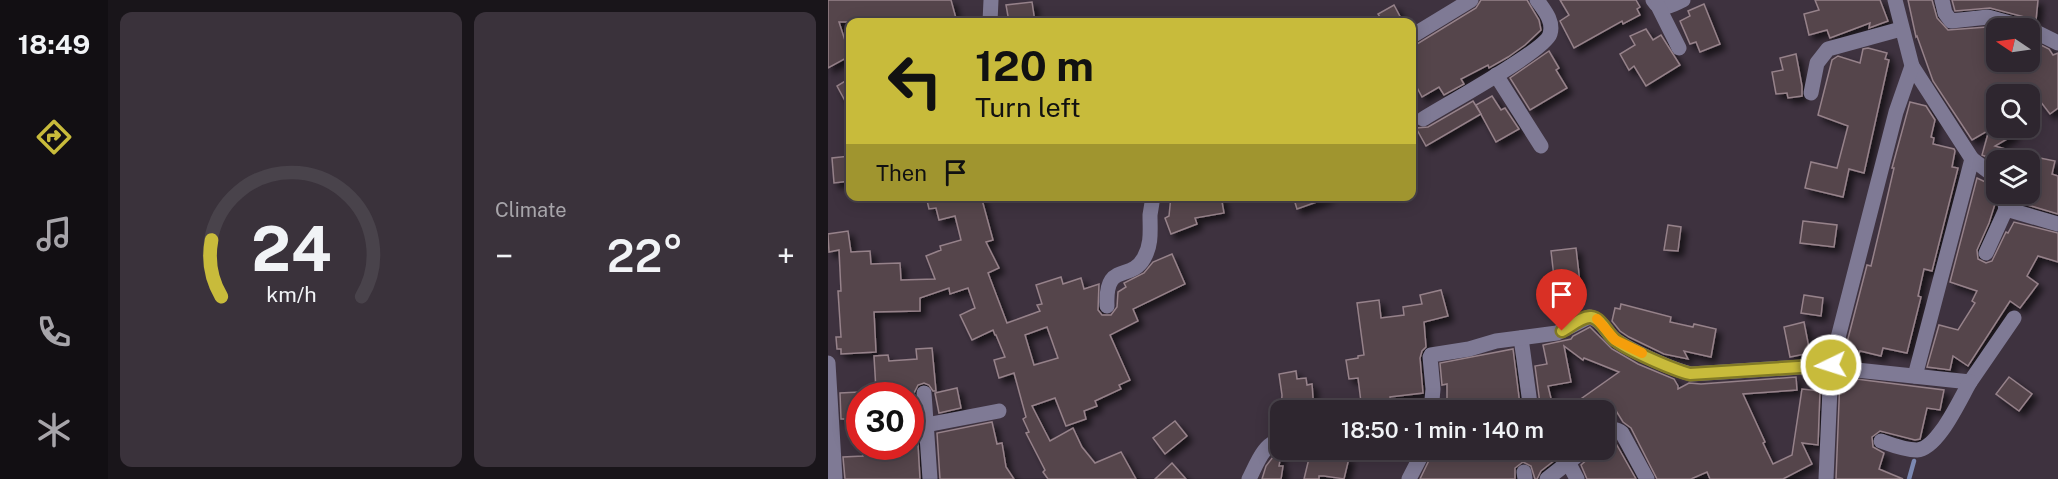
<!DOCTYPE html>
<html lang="en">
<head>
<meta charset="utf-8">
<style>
  :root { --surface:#2e262f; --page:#3a323b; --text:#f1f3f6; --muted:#a7a5aa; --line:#49434b; --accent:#c8bb3b }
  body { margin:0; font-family:"Public Sans",sans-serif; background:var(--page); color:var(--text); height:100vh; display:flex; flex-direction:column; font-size:22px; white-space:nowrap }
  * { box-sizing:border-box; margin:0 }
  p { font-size:20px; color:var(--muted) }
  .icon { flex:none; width:33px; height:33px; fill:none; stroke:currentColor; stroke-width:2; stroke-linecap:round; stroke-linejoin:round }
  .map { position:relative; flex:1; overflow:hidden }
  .drawer { display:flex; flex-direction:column; gap:12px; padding:12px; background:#19151a; width:720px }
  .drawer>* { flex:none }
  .banner { position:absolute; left:18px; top:18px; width:570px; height:183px; border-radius:12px; box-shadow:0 3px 15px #0003,0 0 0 2px var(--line); background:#c8bb3b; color:#111; overflow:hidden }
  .needle { width:39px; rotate:283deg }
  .fabs { position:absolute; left:1158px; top:18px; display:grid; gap:12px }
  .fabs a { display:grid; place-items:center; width:54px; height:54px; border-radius:12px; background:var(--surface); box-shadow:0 3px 15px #0003,0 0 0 2px var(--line); font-size:30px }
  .speed { position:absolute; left:18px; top:382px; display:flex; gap:12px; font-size:30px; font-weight:700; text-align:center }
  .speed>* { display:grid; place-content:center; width:78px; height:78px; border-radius:50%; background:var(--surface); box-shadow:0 3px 15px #0003,0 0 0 2px var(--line); line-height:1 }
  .speed .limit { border:9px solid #d22; background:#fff; color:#111 }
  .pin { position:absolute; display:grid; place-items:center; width:51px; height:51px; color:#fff; margin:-62px -26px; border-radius:50% 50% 50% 0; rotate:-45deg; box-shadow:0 0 6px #0007 }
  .pin .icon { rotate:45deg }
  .me { position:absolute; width:66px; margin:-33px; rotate:266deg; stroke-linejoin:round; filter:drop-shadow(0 0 4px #0008) }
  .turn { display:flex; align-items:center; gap:21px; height:126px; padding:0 30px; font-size:27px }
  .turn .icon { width:78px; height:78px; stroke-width:2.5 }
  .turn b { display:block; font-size:42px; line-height:51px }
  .then { display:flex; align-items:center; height:57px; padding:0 30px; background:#0003; gap:12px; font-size:22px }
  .big { font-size:45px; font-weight:600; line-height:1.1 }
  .drawer .card { flex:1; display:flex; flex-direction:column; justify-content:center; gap:9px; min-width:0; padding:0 21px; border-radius:12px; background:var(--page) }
  .drawer .dial { align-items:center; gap:0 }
  .dial svg { height:156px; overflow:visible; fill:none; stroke:var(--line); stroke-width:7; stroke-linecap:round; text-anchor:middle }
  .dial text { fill:var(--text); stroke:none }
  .heat { display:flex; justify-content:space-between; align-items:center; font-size:33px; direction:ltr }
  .drawer .tiles { flex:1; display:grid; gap:12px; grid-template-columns:repeat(2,1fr) }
  .trip { position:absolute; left:442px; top:400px; width:345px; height:60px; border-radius:12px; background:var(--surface); box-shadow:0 3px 15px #0003,0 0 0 2px var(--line); font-weight:600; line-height:60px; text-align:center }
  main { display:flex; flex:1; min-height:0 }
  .menu { display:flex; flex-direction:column; width:108px; justify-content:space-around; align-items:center; background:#120f13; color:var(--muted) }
  .menu .icon { width:42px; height:42px }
  .menu .current { color:var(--accent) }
  .menu b { font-size:27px; color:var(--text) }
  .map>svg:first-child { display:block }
</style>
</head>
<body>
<main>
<nav class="menu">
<b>18:49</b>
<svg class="icon current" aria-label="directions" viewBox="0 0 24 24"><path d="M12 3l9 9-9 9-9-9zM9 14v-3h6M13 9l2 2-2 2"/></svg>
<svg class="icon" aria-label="music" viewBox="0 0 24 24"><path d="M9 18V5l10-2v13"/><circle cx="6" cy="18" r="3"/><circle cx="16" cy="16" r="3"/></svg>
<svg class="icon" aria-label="phone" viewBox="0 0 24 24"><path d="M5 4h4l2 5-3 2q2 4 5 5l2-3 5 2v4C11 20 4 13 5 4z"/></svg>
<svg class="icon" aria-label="climate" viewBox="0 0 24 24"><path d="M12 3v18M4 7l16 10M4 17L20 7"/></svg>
</nav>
<section class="drawer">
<div class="tiles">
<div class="card dial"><svg viewBox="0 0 100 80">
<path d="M14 69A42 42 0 1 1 86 69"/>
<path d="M14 69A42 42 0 0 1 9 40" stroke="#c8bb3b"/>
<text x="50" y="56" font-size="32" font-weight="700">24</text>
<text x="50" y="72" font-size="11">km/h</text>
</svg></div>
<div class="card"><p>Climate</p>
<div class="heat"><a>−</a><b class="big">22°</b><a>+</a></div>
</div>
</div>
</section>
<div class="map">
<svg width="1230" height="479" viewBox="0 0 1230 479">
  <defs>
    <filter id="shadow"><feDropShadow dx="5" dy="5" stdDeviation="3" flood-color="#0009"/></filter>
  </defs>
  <rect width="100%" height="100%" fill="#3e323f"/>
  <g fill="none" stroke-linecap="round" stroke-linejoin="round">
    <path stroke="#7c89b2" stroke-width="4.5" d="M1081 479 1086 461"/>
  </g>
  <g fill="#55444b" stroke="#96828a" stroke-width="1.5" fill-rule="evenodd" filter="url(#shadow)">
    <path d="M0 0H123L129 22H11L22 56 0 68Z"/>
    <path d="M653 0H699L711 20 713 30 697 45 680 57 661 68 660 65 633 79 636 84 616 95 611 87 594 97 584 78V47L648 8Z"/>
    <path d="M732 0H808L812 7 809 9 812 15 795 24 794 21 746 48 732 21 741 15Z"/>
    <path d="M987 0H1052L1060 21 1041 28 1042 23 1002 38 999 30 981 35 976 14 991 10Z"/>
    <path d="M1080 0H1104L1109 18 1120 30 1159 27 1168 29V62H1202V42L1203 40 1221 49 1225 55 1230 53V108L1222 114 1209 97 1202 102V94H1168V126L1166 128H1181L1186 135 1167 146 1184 151 1181 160H1166L1154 155 1161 130 1144 140 1105 81 1089 36 1088 37Z"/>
    <path d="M1124 0H1210L1208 20 1162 8 1127 11Z"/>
    <path d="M204 2 207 22H181L178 5Z"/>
    <path d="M876 4 892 44 872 52 868 42 862 44 852 21 862 16 860 11Z"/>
    <path d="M566 5 575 22H555L550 14Z"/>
    <path d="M818 29 825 40 833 35 852 65 818 86 806 66 801 70 792 54 807 45 802 36Z"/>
    <path d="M1040 48 1059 53 1057 59 1061 60 1036 173 1021 169 1015 197 977 188 983 162 1009 168 1020 126 990 115 1004 60 1010 56 1032 63 1035 49Z"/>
    <path d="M721 51 731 68 728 70 739 88 702 110 682 78Z"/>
    <path d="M968 54 974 86V96L960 98 959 93 948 94 944 72 955 70 952 58Z"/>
    <path d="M22 78V110L9 86Z"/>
    <path d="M664 96 673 110 677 108 691 129 668 142 648 105Z"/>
    <path d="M645 101 653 114 598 146 588 128 600 127Z"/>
    <path d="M1082 102 1098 106 1107 120 1103 137 1106 138 1105 144 1126 149 1127 151 1124 167 1130 168 1104 271 1096 269 1090 296 1093 297 1079 353 1055 348 1053 356 1032 351 1029 360 1021 359 1015 358 1039 265 1043 266 1057 207 1066 168H1064Z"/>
    <path d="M22 156V181L6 183 4 158Z"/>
    <path d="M1212 158 1227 161 1224 174 1230 176V214L1186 201 1185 194H1202V174L1208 176Z"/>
    <path d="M1149 178 1168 187 1166 191 1167 204 1161 223 1149 250 1150 259 1158 263 1164 261 1178 232 1180 233 1186 222 1230 233V262L1210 256 1199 276 1210 284 1192 308 1182 301 1140 366 1125 356 1122 370 1099 367 1111 325 1130 330 1147 303 1144 301 1149 291 1122 282Z"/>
    <path d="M98 196H153L165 240 158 242 171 268 160 273 179 323 212 311 209 305 214 304 208 285 233 277 235 284 253 278 256 289 271 284 270 310 274 315H283L289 307 290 292 298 287 296 283 316 273 325 262 344 254 357 284 305 309 310 321 282 335 302 380 291 385 293 389 267 401 269 406 256 411 258 419 238 426 227 398 204 406 222 441 245 428 254 447 267 463 293 452 308 479H220L215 472 217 470 198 433 201 432 195 419 198 417 186 373 171 378 166 360 177 357 168 335H167L165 330 144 340 132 315 147 308 140 288 122 294 121 288 92 298V311L46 312 48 352 13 354V349H9L8 337H13L10 291H13L11 250 1 252 0 234 20 231 23 252 42 251 43 264 72 263 73 280 107 279 98 256 113 250 112 246 133 240 127 216 111 220 108 208 101 209ZM219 327 230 358 206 365 197 335Z"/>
    <path d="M343 196H393L396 213 367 218 369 224 343 234 337 218 341 216Z"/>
    <path d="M465 196H500V198L469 209Z"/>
    <path d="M975 221 1009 225 1006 247 972 243Z"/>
    <path d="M840 225 853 227 850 251 836 250Z"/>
    <path d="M748 248 752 283 727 286 723 251Z"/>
    <path d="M613 290 620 316 596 322 598 347 594 351 592 358 595 393 562 397 563 411H543L542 401 533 402 530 378 521 379 518 360 530 358V356L536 355 529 303 551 300 553 318 576 315 575 307 594 304 592 295Z"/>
    <path d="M976 295 995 298 993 316 973 313Z"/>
    <path d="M793 304 843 317 842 322 865 327 866 324 888 329 883 357 856 351 860 359 836 354 801 337 792 331 784 321 787 308 792 309Z"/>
    <path d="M976 322 982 353 962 357 956 327Z"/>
    <path d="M762 327 784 349 810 364 846 379 850 386V389L861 383 873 384 968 377 969 390 915 394 937 442 935 443 945 464 964 455 974 389 992 391 990 445 974 443 984 464 955 479H882L879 472 863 479H829L803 428 795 422 782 401 768 411H739L752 402 750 401 791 372 756 358 755 360 736 346 743 382 720 386 726 411H713L707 366 719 364 715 345 743 339 745 336Z"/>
    <path d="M104 348 108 391H105L101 385 96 383 90 385 86 393 76 394 75 388 48 390 46 356 60 355 61 361 89 359 88 349Z"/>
    <path d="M685 349 692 405 675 411H619V384L614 385 612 363Z"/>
    <path d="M468 371 469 379 478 378 479 385 484 384 486 411H453L454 395 451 374Z"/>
    <path d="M1012 377 1116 390 1112 410 1099 408 1092 439 1087 440 1052 431 1044 437 1045 447 1056 453 1051 469 1075 479H1008Z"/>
    <path d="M1181 377 1204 394 1191 411 1168 394Z"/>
    <path d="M129 388 133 408 111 413 107 393Z"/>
    <path d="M32 392V408L25 409V419H13L12 393Z"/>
    <path d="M347 421 359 436 337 454 325 438Z"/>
    <path d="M164 422 169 444 174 443 178 467 186 479H112L109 433Z"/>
    <path d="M89 428 92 479H17L15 457 35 456 34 447H82V429Z"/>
    <path d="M786 440 808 479H759L753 465 762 457 766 450H777V444Z"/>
    <path d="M483 450H491L521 458 516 479 496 476H491V479H476Z"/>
    <path d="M606 450H740L713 471 709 479H707L703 466 695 462 687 468V479H592Z"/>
    <path d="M448 453 453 454 451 466H455L453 479H434L438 466Z"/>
    <path d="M344 463 358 479H327Z"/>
  </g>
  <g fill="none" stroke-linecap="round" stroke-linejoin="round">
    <g stroke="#7f7a95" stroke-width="15">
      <path d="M825 0C833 13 844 5 855 0"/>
      <path d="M1114 0 1117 13 1123 21 1160 17 1200 28"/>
      <path d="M830 6 851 48"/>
      <path d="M162 22 163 0"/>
      <path d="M1202 29 1230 43"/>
      <path d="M584 36 643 0"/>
      <path d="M1084 66 1144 159 1087 376"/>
      <path d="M668 75 713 146"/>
      <path d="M983 93 989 63 1000 49 1073 29"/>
      <path d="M595 119C615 106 717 51 722 34 726 21 716 10 709 0"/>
      <path d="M1144 159 1168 177"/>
      <path d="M1175 194 1178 209 1230 224"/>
      <path d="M1158 253 1178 209"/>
      <path d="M279 306C277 260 302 283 316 258 324 244 322 230 322 215 323 209 324 203 325 196"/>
      <path d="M693 338 703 411"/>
      <path d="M0 363 7 479"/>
      <path d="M96 393 102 479"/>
      <path d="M603 411 605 389 602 357 603 355 641 349 668 341 729 333 761 317C775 319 778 334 789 341 806 352 843 369 863 374L1003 365 1019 369 1142 382 1186 318"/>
      <path d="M98 425 171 411"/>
      <path d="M777 434C783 429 788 428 794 433L819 479"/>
      <path d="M1053 441C1064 445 1076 450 1089 450 1110 449 1132 399 1142 382"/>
      <path d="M740 462 749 479"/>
      <path d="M696 472 697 479"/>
      <path d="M421 479C428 466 436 441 453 441"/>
      <path d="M581 479 596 450"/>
      <path d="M719 479 756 450"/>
      <path d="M998 479 1003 365 1068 112 1084 66 1067 0"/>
    </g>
  </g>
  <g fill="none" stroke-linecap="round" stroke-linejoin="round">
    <g stroke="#827a26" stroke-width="15">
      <path id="route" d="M734 331C742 327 754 316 763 317 773 318 779 333 786 339 799 350 846 370 862 374L1003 365"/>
    </g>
    <use href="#route" stroke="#c8bb3b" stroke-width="10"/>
    <path stroke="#f59e0b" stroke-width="10" d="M769 319 787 340 814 353"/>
  </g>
</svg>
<div class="fabs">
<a><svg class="needle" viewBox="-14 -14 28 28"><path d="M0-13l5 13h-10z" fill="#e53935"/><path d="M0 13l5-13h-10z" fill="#a7a5aa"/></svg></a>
<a><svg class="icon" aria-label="search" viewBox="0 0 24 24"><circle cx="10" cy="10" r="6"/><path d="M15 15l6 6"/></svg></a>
<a><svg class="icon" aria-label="layers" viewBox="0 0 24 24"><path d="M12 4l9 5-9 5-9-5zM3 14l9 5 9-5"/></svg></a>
</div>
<div class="speed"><div class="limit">30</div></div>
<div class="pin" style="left:734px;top:331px;background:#d93025"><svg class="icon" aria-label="arrive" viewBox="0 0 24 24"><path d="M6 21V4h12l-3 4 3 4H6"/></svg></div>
<svg class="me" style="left:1003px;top:365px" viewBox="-20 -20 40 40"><circle r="17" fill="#c8bb3b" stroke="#fff" stroke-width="3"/><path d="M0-11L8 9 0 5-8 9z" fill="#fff"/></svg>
<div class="trip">18:50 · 1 min · 140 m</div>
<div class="banner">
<div class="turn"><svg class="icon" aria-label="left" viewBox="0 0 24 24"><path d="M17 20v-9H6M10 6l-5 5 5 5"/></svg><div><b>120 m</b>Turn left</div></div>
<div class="then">Then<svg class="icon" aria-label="arrive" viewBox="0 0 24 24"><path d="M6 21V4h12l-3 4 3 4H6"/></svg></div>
</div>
</div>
</main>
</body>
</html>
